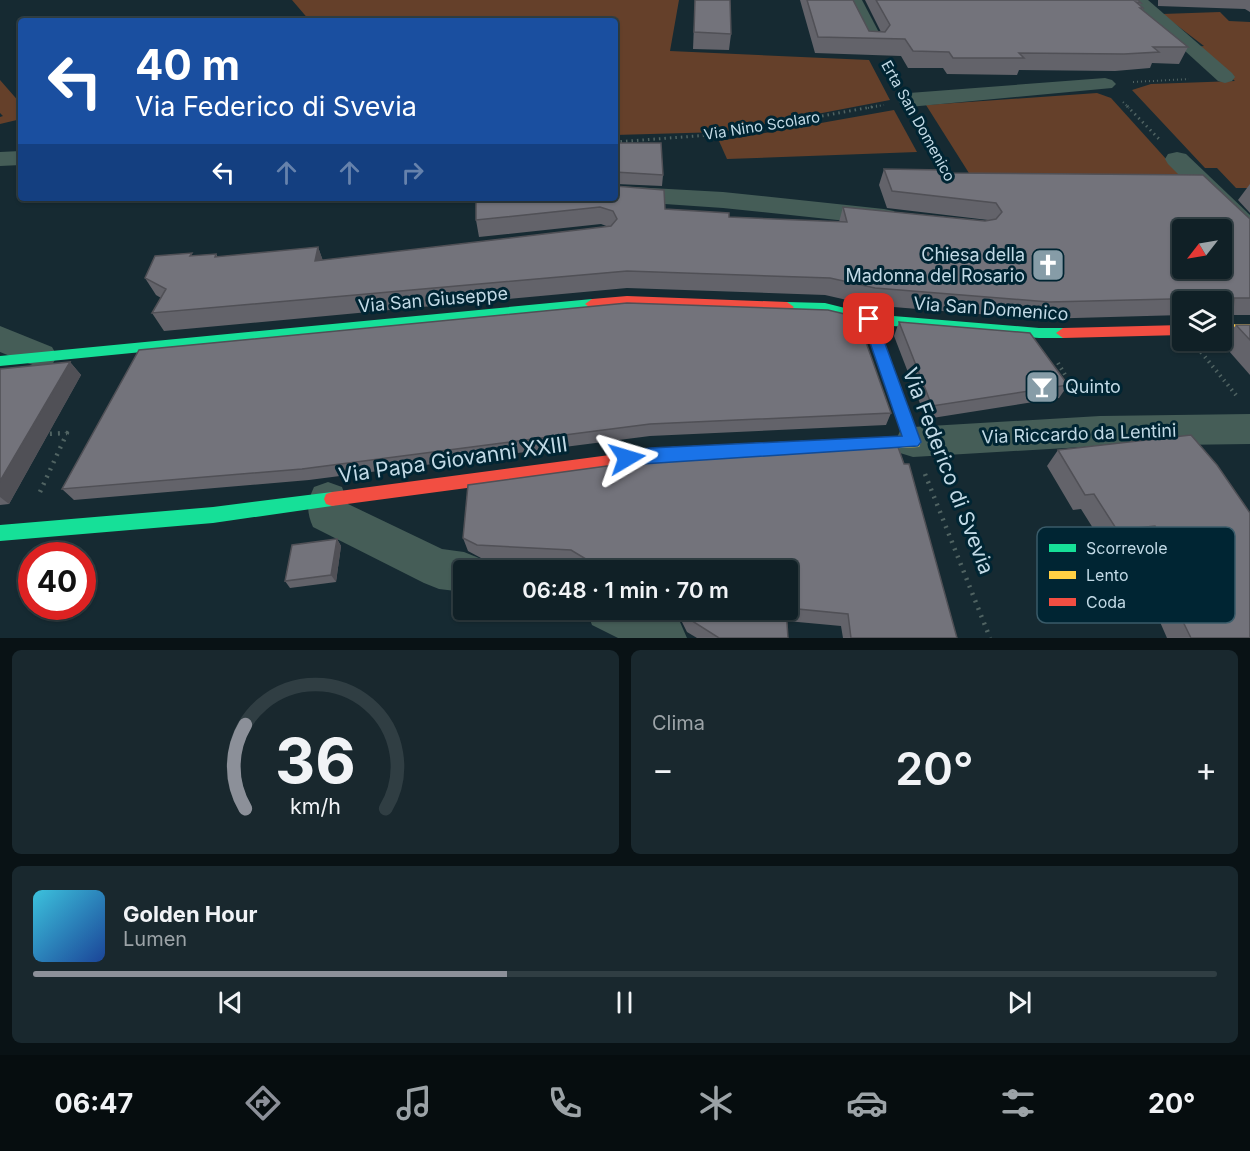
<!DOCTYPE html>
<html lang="it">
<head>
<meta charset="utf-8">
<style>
  :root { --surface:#102026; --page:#19282e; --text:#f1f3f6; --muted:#9ca3a7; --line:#303e43; --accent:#8c9099 }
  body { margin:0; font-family:Inter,sans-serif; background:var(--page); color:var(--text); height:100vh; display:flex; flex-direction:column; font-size:22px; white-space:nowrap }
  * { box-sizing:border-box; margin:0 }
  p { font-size:20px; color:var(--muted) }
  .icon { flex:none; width:33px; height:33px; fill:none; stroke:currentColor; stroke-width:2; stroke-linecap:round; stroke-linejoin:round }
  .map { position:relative; height:638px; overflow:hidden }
  .side { display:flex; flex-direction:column; gap:12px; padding:12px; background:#091215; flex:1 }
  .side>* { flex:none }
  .hud { position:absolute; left:18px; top:18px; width:600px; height:183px; border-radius:6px; box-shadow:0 2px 4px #0004,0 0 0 2px var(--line); background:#1a4fa0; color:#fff; overflow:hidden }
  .needle { width:39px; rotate:239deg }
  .buttons { position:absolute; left:1172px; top:219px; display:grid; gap:12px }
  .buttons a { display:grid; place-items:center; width:60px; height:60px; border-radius:6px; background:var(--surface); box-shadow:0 2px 4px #0004,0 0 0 2px var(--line); font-size:30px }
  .speed { position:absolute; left:18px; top:542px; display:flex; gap:12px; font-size:30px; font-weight:700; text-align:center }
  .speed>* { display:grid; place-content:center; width:78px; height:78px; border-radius:50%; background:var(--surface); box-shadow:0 2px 4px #0004,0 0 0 2px var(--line); line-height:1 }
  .speed .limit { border:9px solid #d22; background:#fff; color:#111 }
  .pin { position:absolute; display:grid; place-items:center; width:51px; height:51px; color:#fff; margin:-26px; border-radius:12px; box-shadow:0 3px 9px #0006 }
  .me { position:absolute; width:66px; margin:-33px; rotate:83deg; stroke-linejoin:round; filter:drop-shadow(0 0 4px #0008) }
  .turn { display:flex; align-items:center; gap:21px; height:126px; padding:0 18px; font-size:27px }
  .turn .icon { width:78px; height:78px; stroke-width:2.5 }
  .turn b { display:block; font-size:42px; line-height:51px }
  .lanes { display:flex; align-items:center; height:57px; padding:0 18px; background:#0003; justify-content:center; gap:30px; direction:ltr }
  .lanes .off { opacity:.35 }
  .big { font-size:45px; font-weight:600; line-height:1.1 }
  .side .card { flex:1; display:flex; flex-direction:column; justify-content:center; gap:9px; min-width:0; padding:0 21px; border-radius:9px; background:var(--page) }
  .side .dial { align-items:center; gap:0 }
  .dial svg { height:156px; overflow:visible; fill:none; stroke:var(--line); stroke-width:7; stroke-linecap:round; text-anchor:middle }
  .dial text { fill:var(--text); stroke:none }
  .song { display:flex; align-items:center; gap:18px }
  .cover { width:72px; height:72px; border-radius:9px; background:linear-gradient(135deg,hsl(190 70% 55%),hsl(220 70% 35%)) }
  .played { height:6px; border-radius:3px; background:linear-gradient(90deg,var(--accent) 40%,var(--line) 40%) }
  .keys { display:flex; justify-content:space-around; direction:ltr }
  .heat { display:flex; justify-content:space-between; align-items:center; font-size:33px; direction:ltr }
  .side .tiles { flex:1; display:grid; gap:12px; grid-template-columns:1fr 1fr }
  .card:last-child { grid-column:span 2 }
  .trip { position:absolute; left:453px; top:560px; width:345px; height:60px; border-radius:6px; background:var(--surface); box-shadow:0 2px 4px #0004,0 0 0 2px var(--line); font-weight:600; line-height:60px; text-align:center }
  .tab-bar { display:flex; height:96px; justify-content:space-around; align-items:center; background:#060d0f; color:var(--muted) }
  .tab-bar .icon { width:42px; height:42px }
  .tab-bar .active { color:var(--accent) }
  .tab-bar b { font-size:27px; color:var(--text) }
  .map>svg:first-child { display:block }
</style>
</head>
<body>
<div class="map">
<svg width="1250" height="638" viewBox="0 0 1250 638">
  <rect width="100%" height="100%" fill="#162a32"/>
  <g fill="#65402a">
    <path d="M292 0H679L670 51 869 60 890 100 722 132 615 135V21H310Z"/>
    <path d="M1220 12 1229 21 1250 22V188H1236L1217 168H1205L1132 90 1151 84 1235 81 1195 47 1204 46 1162 14Z"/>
    <path d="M0 80 21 104V119L0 124V117L3 116 0 113Z"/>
    <path d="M1097 93 1111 98 1195 191 979 189 926 105Z"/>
    <path d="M894 110 917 152 727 159 719 141Z"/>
  </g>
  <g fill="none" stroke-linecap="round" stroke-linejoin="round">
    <g stroke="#506362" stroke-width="2" stroke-dasharray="1 3" stroke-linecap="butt">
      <path d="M885 61 895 78"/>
      <path d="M1133 82 1189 79"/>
      <path d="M1123 102 1129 108"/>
      <path d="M868 108 884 105"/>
    </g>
    <g stroke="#506362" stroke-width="3" stroke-dasharray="1.5 4" stroke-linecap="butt">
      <path d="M1127 106 1159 139"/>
      <path d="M921 124 948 175"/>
      <path d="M615 142 724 134 877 106"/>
    </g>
    <g stroke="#506362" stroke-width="4" stroke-dasharray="1.5 4.5" stroke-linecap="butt">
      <path d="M1201 352 1236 395"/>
      <path d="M1058 363 1079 398"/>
    </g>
    <g stroke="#506362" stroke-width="4.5" stroke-dasharray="2 6" stroke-linecap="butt">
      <path d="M925 474 990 638"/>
      <path d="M40 492 67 433 43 434"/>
    </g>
    <g fill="#455d57" fill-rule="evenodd">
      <path d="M844 0H862L884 42 881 46H867Z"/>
      <path d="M1129 0H1148L1232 73 1235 77 1232 81 1225 83 1218 81Z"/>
      <path d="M1105 78 1112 80 1116 84 1112 88 909 107 901 105 898 100 901 95 909 93Z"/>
      <path d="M21 151V165L0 166V152Z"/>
      <path d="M1177 152 1186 154 1250 215V239L1240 236 1168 164 1165 159 1168 154Z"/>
      <path d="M615 186 723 192 884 209 894 211 897 217 894 223 884 225 723 208 606 200 605 198H615Z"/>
      <path d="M0 326 52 347 57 356 52 365 40 368 0 352Z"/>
      <path d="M1250 414V444L1100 446 913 457 900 453 895 442 900 431 913 427 1100 416Z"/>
      <path d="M328 482 342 487 348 504 442 549 464 552 479 558 484 570H464V592L439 589 424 583 313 527C306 511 307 502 314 487Z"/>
      <path d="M586 609H655L680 622 687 638H618L592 625Z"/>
    </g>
    <g fill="#16e098" fill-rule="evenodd">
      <path d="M592 299 597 301 599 304 597 307 0 366V356Z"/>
      <path d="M787 302 825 303 869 314 1039 328H1063L1070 333 1063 338H1039L869 324 825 313 782 310 780 307Z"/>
      <path d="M332 492 338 494 340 499 338 504 332 506 213 523 0 541V525L213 507Z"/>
    </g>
    <g fill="#ffcf43" fill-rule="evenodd">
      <path d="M869 314 876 319 921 442 919 447 670 461 664 459 662 454 664 449 670 447 903 436 862 319Z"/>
      <rect x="1221" y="324" width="29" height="10"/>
    </g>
    <g fill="#f24e42" fill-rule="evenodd">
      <path d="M627 296 787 302 794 307 787 312 627 306 592 309 585 304 592 299Z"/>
      <path d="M1182 325V335L1063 338 1056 333 1063 328Z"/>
      <path d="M670 447 676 449 678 454 676 459 670 461 332 506 326 504 324 499 326 494 332 492Z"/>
    </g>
  </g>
  <g fill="#63636a">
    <path d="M695 0H730L731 34 729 50 693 49Z"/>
    <path d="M800 0H853L869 31 881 32 865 0H1138L1141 3 1140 5 1143 8 1142 10 1188 47 1179 64 1152 63 1150 68 1115 71 1019 70 1017 75 947 74 943 68H908L901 56 815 53Z"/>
    <path d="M1158 0H1250V12L1245 9 1158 6Z"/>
    <path d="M884 169 945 173 1250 219V315H1232V320L1221 333V302H1182V315L1039 319 869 305 825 295 627 288 164 331 152 313 161 298 156 295 145 278 194 256 216 254 218 257 318 247 323 261 609 227 601 224 479 237 476 220V198L665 209 729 217 839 222 843 207 985 221H989L988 220 887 208 879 185Z"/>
    <path d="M615 172 663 175 662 186 616 184Z"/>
    <path d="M1250 184V213L1238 200Z"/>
    <path d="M828 310 891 413 886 425 650 436 309 480 74 500 62 489Z"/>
    <path d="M899 322 1068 385 1059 398 926 419 894 336Z"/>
    <path d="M1236 325H1250V375L1221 342Z"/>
    <path d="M70 362 81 375 9 504 0 505V369Z"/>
    <path d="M1191 435 1250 638H1167L1153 606 1169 593H1172L1140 540 1103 544 1081 509 1073 510 1047 466 1058 450Z"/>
    <path d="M898 447 904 464H909L957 638H843L841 626 787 621 788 638H697L687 632 681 620 660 609H788V570H583L573 564 481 558 468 551 463 538 468 485 651 460Z"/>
    <path d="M337 539 341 546 336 582 290 588 285 581Z"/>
  </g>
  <g fill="#505056">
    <path d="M318 247 324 264 315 261Z"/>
    <path d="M70 362 81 375 9 504 0 497V481Z"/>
    <path d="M337 539 341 546 336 582 331 575Z"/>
  </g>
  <g fill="#73737b" stroke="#505056" stroke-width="1.5" fill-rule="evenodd">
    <path d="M695 0H730L731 34 694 32Z"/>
    <path d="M807 0H853L869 31 885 32 890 25 876 0H1138L1141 3 1136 2 1143 8H1140L1188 47H1153L1159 52 1124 54 1019 53 1024 58H953L949 52 913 51 905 39 818 37Z"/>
    <path d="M617 143H661L663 175 615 172Z"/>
    <path d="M884 169 944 170 945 173 1203 175 1250 219V298H1234L1232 320 1221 309V302H1214L1211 298 1049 302 875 288 830 278 627 271 152 313 166 289 145 278 155 256 192 253 190 256 216 254 215 257 318 247 315 261 611 226 617 219 613 211 600 207 476 220V198H615V186L664 190 665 209 729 213V217L847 222 843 207 985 221 996 219 1002 212 996 203 892 191ZM1182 230H1221V268H1182Z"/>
    <path d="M627 303 828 310 857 317 891 413 650 424 302 469 62 489 139 350Z"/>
    <path d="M899 322 1030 333 1068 385 932 406Z"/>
    <path d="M1236 325H1250V340Z"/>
    <path d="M70 362 0 481V369Z"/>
    <path d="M1191 435 1217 465 1250 513V638H1191L1169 593H1198L1155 526 1117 530 1094 494 1085 495 1058 450Z"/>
    <path d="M898 447 904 464H909L957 638H851L848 614 788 608V570H604L571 550 477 545 463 538 468 485 651 460Z"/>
    <path d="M337 539 331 575 285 581 292 545Z"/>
    <path d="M683 609H786L788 638H719L689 619Z"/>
  </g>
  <path fill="#1a73e8" stroke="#114b97" stroke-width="1.5" d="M869 314 876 319 921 442 918 446 627 465 622 463 619 458 622 453 650 448 902 436 862 319Z"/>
  <defs>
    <g id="church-square" transform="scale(1.725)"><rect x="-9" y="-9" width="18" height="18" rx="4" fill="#869ca7" stroke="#002533"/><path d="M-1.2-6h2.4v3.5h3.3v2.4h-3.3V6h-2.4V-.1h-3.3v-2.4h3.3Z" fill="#fff"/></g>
    <g id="bar-square" transform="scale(1.725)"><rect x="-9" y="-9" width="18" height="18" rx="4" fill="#869ca7" stroke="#002533"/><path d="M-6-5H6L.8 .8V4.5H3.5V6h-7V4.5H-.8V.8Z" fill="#fff"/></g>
  </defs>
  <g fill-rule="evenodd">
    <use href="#church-square" x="1048" y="265"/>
    <use href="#bar-square" x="1042" y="387"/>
  </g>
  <g text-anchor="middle" stroke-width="6" stroke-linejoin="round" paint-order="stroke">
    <g font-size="15" fill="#c2dae6" stroke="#002533">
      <text transform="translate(918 121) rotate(61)" y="5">Erta San Domenico</text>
      <text transform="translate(762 126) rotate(-9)" y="5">Via Nino Scolaro</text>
    </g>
    <g font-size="18" fill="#c2dae6" stroke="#002533" text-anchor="end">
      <text x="1025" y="261">Chiesa della<tspan x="1025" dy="21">Madonna del Rosario</tspan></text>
      <text x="1065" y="393" text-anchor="start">Quinto</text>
    </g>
    <g font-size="18" fill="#c2dae6" stroke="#002533">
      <text transform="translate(433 300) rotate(-5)" y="6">Via San Giuseppe</text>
      <text transform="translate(991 309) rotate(4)" y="6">Via San Domenico</text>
      <text transform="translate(1079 434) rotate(-2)" y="6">Via Riccardo da Lentini</text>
    </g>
    <g font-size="21" fill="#c2dae6" stroke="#002533">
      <text transform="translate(453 460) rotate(-8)" y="7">Via Papa Giovanni XXIII</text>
      <text transform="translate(948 471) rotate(69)" y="7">Via Federico di Svevia</text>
    </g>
  </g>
  <rect x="1037" y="527" width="198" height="96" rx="9" fill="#002533" stroke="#3a5b69" stroke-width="1.5"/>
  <rect x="1049" y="544" width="27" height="8" fill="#16e098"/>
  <rect x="1049" y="571" width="27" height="8" fill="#ffcf43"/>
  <rect x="1049" y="598" width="27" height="8" fill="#f24e42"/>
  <g font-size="16" fill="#c2dae6">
    <text x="1086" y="554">Scorrevole</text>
    <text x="1086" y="581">Lento</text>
    <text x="1086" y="608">Coda</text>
  </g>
</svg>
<div class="buttons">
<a><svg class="needle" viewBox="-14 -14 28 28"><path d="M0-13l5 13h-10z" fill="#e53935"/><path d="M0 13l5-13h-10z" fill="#9ca3a7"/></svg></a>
<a><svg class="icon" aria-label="layers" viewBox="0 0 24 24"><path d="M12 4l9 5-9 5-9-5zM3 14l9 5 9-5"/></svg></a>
</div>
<div class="speed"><div class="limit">40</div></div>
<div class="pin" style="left:869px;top:319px;background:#d93025"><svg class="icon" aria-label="arrive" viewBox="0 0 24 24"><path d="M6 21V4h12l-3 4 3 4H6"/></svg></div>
<svg class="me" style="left:627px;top:458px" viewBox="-20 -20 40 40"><path d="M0-17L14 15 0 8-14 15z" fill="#1a73e8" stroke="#fff" stroke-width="4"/></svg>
<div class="trip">06:48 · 1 min · 70 m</div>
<div class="hud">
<div class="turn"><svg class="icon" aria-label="left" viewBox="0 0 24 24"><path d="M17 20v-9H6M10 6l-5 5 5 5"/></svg><div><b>40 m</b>Via Federico di Svevia</div></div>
<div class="lanes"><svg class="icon" aria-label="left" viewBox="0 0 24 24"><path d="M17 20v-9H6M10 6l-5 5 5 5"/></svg><svg class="icon off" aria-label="ahead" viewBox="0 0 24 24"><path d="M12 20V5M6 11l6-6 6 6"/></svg><svg class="icon off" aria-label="ahead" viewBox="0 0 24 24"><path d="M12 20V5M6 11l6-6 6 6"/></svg><svg class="icon off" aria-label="right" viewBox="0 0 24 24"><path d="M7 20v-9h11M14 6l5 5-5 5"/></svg></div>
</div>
</div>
<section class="side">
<div class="tiles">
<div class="card dial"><svg viewBox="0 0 100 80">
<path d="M14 69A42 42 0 1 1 86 69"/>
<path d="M14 69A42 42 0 0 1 14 26" stroke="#8c9099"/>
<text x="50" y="56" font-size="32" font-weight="700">36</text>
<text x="50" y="72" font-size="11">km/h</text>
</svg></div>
<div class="card"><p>Clima</p>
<div class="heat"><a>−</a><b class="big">20°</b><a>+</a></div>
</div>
<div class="card">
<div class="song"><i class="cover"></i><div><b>Golden Hour</b><p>Lumen</p></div></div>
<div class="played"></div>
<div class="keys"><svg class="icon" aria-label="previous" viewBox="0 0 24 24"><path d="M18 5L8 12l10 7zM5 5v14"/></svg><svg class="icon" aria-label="pause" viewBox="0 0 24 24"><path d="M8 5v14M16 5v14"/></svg><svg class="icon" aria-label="next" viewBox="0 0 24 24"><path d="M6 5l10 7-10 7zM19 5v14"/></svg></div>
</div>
</div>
</section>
<nav class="tab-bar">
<b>06:47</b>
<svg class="icon active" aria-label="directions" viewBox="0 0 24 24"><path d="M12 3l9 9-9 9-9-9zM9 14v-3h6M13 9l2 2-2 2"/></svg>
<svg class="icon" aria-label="music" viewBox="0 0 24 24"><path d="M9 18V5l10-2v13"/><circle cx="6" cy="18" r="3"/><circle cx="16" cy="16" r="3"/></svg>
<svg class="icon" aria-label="phone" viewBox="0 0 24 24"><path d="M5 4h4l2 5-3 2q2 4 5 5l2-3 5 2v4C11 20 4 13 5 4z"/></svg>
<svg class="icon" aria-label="climate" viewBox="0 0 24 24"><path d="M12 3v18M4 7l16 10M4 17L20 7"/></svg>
<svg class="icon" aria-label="car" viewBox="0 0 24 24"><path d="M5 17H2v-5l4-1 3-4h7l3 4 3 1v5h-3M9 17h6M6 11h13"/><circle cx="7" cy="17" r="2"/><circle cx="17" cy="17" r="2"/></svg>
<svg class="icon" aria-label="filters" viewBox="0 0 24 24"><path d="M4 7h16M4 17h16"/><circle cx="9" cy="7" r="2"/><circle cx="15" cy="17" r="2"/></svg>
<b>20°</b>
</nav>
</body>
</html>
